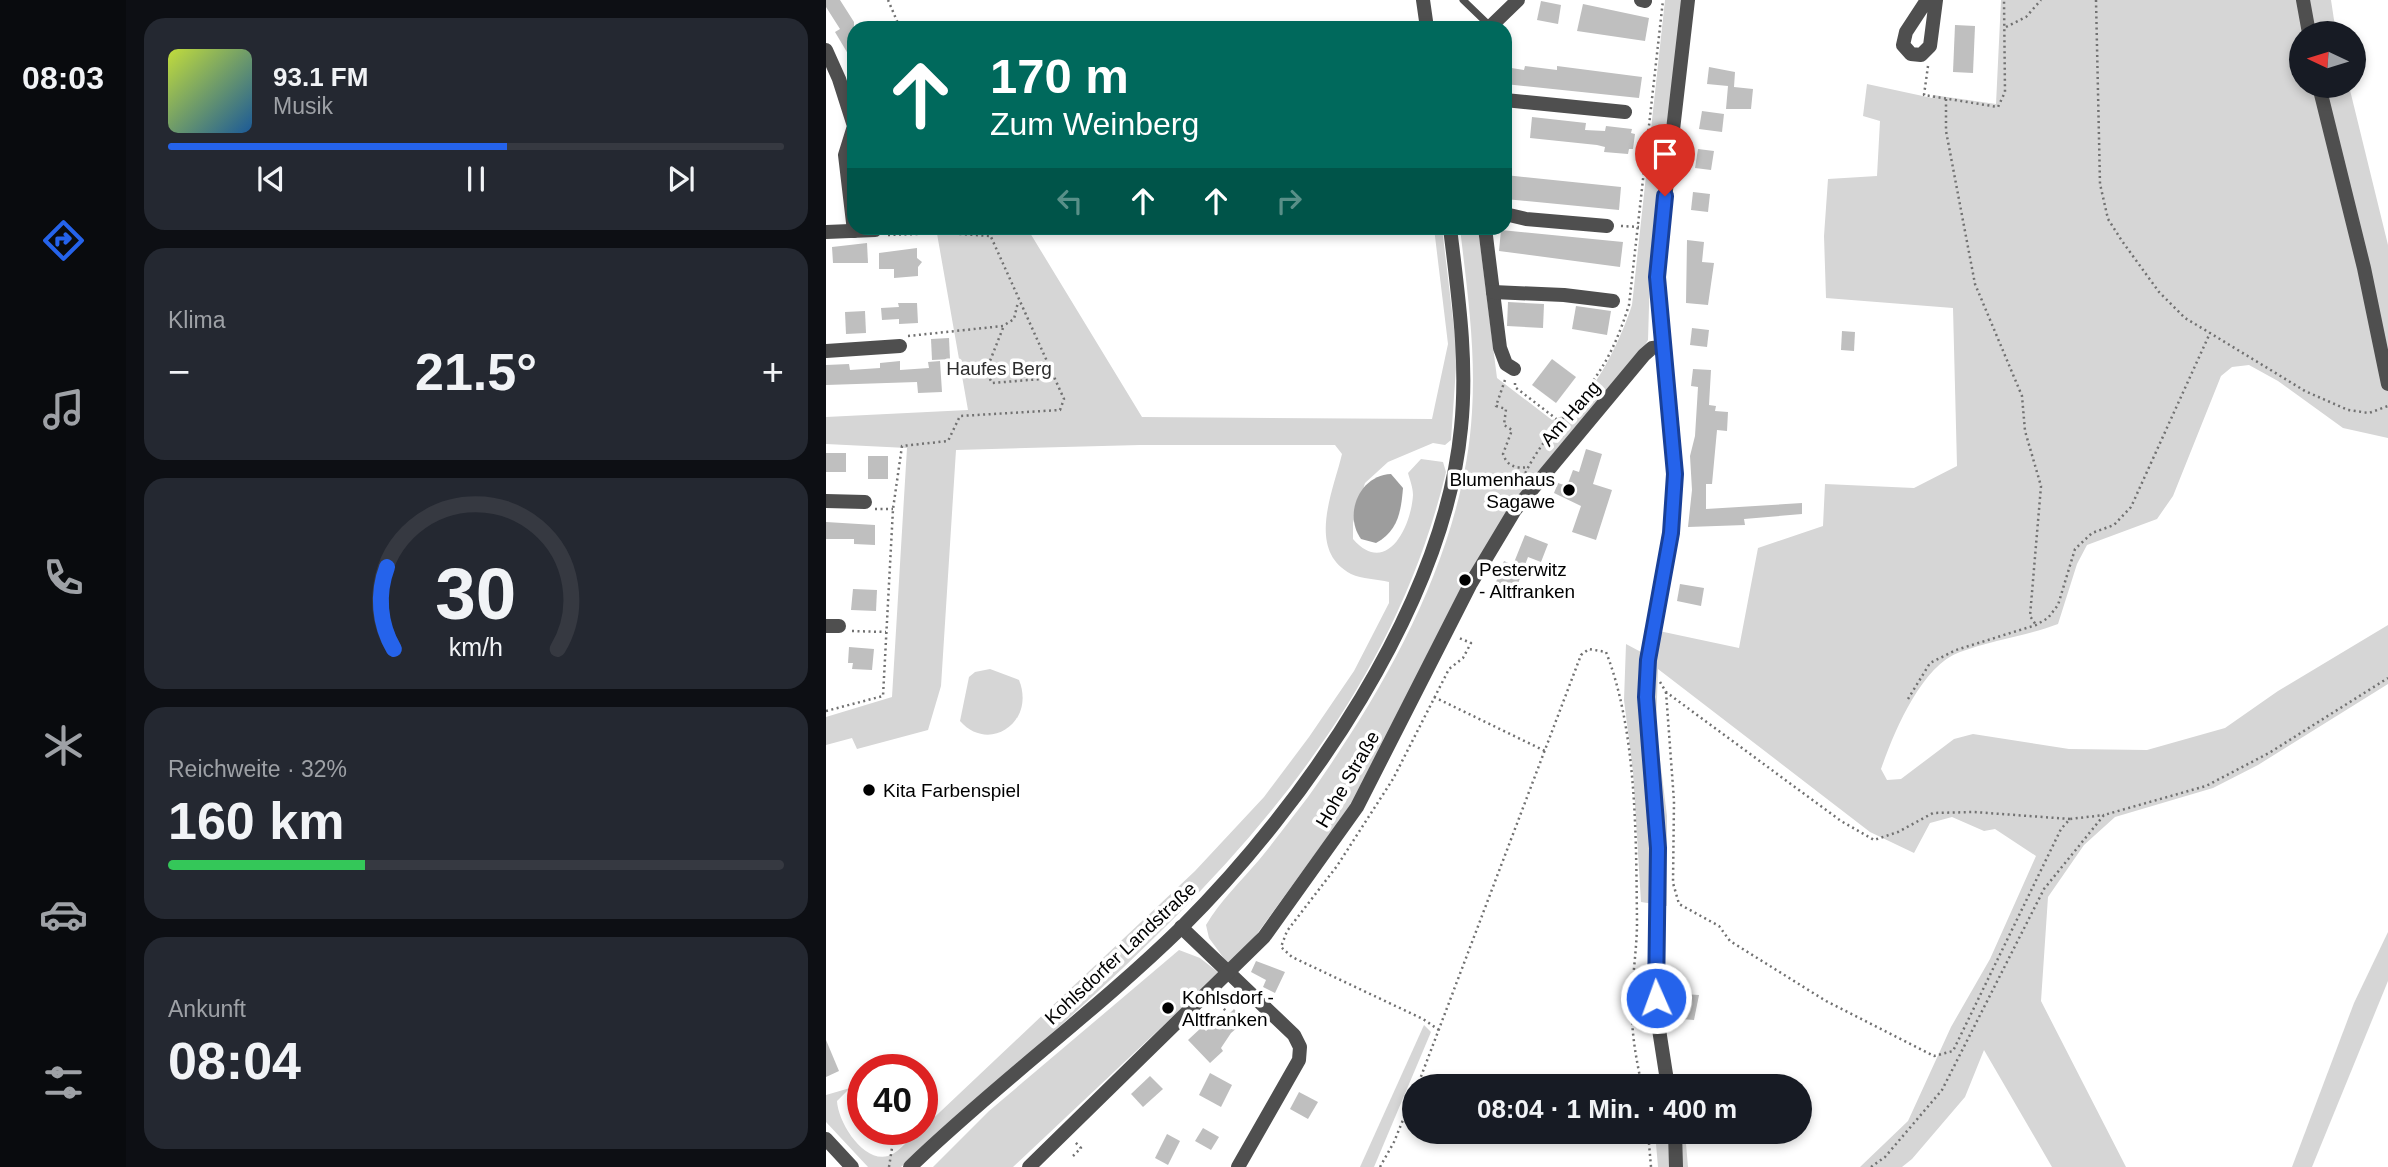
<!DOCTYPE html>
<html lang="de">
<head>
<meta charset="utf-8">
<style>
  :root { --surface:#171b24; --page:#242831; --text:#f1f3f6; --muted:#9ea1a6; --line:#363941; --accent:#2563eb }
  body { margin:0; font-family:Helvetica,sans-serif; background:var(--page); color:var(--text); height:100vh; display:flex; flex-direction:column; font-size:26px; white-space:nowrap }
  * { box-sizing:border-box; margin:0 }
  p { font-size:23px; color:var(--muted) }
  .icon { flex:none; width:38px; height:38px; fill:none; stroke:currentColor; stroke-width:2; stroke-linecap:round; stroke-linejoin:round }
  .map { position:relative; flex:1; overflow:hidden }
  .sheet { display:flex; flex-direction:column; gap:18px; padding:18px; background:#0d0f14; width:700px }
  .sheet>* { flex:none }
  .banner { position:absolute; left:21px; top:21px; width:665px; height:214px; border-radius:21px; box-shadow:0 4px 10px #0003; background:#00695c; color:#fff; overflow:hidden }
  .needle { width:46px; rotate:274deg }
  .tools { position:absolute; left:1463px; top:21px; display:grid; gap:14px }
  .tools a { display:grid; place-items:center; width:77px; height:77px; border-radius:50%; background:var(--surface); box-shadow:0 4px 10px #0003; font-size:35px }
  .speed { position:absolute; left:21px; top:1054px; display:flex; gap:14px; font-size:35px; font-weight:700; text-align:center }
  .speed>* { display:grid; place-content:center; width:91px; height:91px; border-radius:50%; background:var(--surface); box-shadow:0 4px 10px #0003; line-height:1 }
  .speed .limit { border:10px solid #d22; background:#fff; color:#111 }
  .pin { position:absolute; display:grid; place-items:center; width:60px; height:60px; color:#fff; margin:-72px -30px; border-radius:50% 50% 50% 0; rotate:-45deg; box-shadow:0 0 7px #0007 }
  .pin .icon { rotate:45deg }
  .me { position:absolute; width:77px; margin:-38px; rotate:358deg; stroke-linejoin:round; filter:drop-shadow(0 0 5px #0008) }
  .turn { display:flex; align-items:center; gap:24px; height:147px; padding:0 28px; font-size:32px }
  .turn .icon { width:91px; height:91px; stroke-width:2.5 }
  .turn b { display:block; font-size:49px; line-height:60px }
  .lanes { display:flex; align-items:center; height:66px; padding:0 28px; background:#0003; justify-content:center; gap:35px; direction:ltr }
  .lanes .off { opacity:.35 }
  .big { font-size:52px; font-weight:800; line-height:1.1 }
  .sheet .tile { flex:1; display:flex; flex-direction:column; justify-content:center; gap:10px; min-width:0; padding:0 24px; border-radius:21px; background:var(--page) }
  .sheet .dial { align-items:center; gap:0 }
  .dial svg { height:182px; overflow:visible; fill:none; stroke:var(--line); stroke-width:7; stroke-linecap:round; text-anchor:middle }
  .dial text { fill:var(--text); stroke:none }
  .song { display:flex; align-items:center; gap:21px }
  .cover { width:84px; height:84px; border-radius:10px; background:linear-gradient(135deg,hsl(70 70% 55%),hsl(210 70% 35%)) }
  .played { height:7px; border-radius:4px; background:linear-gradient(90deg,var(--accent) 55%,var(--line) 55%) }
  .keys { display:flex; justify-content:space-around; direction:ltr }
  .heat { display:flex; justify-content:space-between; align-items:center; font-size:38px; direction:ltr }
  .charge { height:10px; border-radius:5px; background:linear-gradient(90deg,#34c759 32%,var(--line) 0) }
  .trip { position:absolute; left:576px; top:1074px; width:410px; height:70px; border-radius:35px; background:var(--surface); box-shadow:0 4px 10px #0003; font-weight:800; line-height:70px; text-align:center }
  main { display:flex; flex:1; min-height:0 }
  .dock { display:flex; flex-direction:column; width:126px; justify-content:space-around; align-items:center; background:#090b0e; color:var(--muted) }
  .dock .icon { width:49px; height:49px }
  .dock .selected { color:var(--accent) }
  .dock b { font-size:32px; color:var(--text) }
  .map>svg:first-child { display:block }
</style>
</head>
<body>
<main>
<nav class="dock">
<b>08:03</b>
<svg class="icon selected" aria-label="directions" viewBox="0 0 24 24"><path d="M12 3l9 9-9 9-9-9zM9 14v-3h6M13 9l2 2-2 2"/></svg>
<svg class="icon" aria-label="music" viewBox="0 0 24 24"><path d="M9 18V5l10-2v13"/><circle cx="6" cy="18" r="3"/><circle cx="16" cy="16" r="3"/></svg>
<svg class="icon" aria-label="phone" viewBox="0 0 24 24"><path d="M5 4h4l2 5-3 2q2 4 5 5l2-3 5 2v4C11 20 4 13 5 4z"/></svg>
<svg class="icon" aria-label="climate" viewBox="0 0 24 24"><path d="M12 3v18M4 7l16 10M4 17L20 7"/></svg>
<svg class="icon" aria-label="car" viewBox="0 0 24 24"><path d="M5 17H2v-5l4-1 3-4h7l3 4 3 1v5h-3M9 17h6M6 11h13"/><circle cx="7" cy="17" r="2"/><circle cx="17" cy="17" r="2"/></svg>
<svg class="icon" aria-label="filters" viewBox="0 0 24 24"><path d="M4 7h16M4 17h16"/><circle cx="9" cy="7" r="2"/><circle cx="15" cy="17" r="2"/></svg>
</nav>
<section class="sheet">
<div class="tile">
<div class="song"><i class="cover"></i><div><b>93.1 FM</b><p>Musik</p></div></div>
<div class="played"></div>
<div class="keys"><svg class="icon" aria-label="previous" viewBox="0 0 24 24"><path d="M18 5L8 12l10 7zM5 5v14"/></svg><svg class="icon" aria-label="pause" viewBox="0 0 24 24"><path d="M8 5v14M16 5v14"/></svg><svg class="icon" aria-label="next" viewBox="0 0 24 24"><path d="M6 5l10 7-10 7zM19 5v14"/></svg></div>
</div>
<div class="tile"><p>Klima</p>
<div class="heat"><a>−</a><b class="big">21.5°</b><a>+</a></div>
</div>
<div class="tile dial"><svg viewBox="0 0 100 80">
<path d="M14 69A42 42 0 1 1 86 69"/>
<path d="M14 69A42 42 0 0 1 11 33" stroke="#2563eb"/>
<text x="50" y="56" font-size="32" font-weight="700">30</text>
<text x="50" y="72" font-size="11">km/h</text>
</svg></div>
<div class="tile"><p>Reichweite · 32%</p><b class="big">160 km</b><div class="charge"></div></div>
<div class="tile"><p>Ankunft</p><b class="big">08:04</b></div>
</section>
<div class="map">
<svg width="1562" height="1167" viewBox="0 0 1562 1167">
  <rect width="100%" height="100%" fill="#fff"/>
  <g fill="#d6d6d6">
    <path d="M839 0H857L824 273 822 340 809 362 719 466 526 803 428 938 402 964 383 938 380 925C394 901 415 881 433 860 450 839 466 818 482 797 561 686 638 551 646 412 650 350 641 289 634 228H652L671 378 726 420C763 411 795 339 806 305Z"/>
    <path d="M1175 0H1505L1510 33H1475V86H1523L1562 245V438L1517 428 1452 381 1423 365 1406 367 1395 376 1347 496 1331 519 1261 545 1251 564 1232 624C1200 636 1166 640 1134 652 1095 666 1068 732 1055 769L1061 780 1075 779 1128 739 1147 734 1243 749 1321 750 1399 728 1452 691 1562 625V684L1432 765 1387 788 1289 817 1258 845 1222 897 1215 1001 1300 1167H1226L1158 1050 1139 1097 1086 1159 1076 1167H1034L1082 1121 1125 1027 1164 959 1210 856 1169 829 1158 831 1126 817 1104 823 1088 853 1044 832 832 669 830 728 841 816V906L815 902 807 772 798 700 800 644 815 652 819 628 913 648 932 548 997 526 999 484 1088 488 1131 466 1127 308 1000 298 998 236 1002 179 1051 176 1054 121 1037 116 1041 84 1106 98 1107 95 1170 104Z"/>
    <path d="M110 228H201L316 417 606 419 622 344 608 228H616L631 353 625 440 619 445 607 443 562 462 539 483 527 523V539C560 577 585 528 587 495 587 488 584 480 582 473L595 459 617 462 620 472C546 779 298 967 75 1167H42L0 1122V1095L24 1088 11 1101C12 1122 37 1163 62 1156 75 1152 85 1135 96 1129L369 871 438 797 483 737 528 671 563 603V582C551 579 536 579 525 574 480 550 507 492 516 454L509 445H314L130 450 115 686 102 730 31 749 26 738 0 745V717L66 697 81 448 0 444V417L142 410Z"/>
    <path d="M164 669 193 680C210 722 163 754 134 721L143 677 149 672Z"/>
    <path d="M1562 932V981L1486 1167H1466L1528 1003Z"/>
    <path d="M353 950 374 958 393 973 187 1167H107L163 1111Z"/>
    <path d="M598 1025 605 1032 548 1167H534Z"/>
    <path d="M829 1132H859L862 1167H832Z"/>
  </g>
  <path fill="#9d9d9d" d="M565 474 577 488C575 512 572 531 550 543L535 539C517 514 534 475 565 474Z"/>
  <g fill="#bfbfbf">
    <path d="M0 0H14L28 22V64L9 32 14 29 0 7Z"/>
    <path d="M715 1 735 5 732 24 711 20Z"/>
    <path d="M757 4 823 18 819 41 751 31Z"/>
    <path d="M1129 25 1149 26 1147 73 1127 72Z"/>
    <path d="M699 66 731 70V66L816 77 813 98 679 84V67L698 70Z"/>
    <path d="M883 67 909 72 908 87 927 89 925 109H900L902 86 881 84Z"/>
    <path d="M876 111 898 114 896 132 873 129Z"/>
    <path d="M706 117 760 123 759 130 779 131 780 126 806 129 805 133 809 134 807 149H803L802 154 778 152 779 147 771 145 704 138Z"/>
    <path d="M872 149 888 151 885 170 869 168Z"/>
    <path d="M679 175 795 187 793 210 679 199Z"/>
    <path d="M867 192 884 194 882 212 865 210Z"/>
    <path d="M675 230 797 242 794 267 673 251Z"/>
    <path d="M861 240 878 242 876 262 888 263 882 305 860 303Z"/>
    <path d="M41 243 42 263H7L6 247Z"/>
    <path d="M91 248V258L96 262 92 267V276L68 278V269H53V253Z"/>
    <path d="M682 302 718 304 717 328 681 326Z"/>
    <path d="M72 303H91L92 323 73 324V319L56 320 55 308 73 307Z"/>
    <path d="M750 306 785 311 781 335 746 329Z"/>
    <path d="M39 311 40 333 20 334 19 312Z"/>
    <path d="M866 328 883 330 881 347 864 345Z"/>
    <path d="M1016 331 1029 332 1028 351 1015 350Z"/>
    <path d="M123 338 124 359 106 360 105 339Z"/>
    <path d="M726 359 750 377 730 403 706 385Z"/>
    <path d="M74 361V370L103 368 102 362 114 361 116 392 92 393 91 382 0 385V365L23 364 24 370 54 368V363Z"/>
    <path d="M867 369 885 370 883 405 890 406 889 411 902 412 901 431 891 430 886 484H880V509L976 503V514L918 519 919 525 862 527 866 490 864 456 869 436 872 387 865 386Z"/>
    <path d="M760 449 776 454 767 484 786 490 770 540 746 532 755 506 728 493 732 483 741 486 747 470 753 472Z"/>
    <rect x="0" y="453" width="20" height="19"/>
    <rect x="42" y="456" width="20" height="23"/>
    <path d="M0 522 49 525V545L28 544V539H0Z"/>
    <path d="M699 535 722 544 715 562 702 557 687 597 667 590 678 561 687 565Z"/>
    <path d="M854 584 878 588 875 606 851 601Z"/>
    <path d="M27 589 51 590 50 611 25 610Z"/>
    <path d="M23 647 48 649 46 670 26 669 27 663H22Z"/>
    <path d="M430 961 459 972 449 993 437 987 440 980 425 972Z"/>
    <path d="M857 994 873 995 868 1020 855 1019Z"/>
    <path d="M408 1009 419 1021 405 1033 395 1048 397 1051 384 1063 362 1040 376 1027 380 1031 398 1013 401 1016Z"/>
    <path d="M0 1040 13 1071 0 1077Z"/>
    <path d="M384 1073 406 1085 395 1107 373 1095Z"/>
    <path d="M324 1076 337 1089 317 1107 305 1094Z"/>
    <path d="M473 1092 492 1102 482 1119 464 1109Z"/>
    <path d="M377 1128 393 1137 385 1150 369 1141Z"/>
    <path d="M341 1134 354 1141 342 1165 329 1158Z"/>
  </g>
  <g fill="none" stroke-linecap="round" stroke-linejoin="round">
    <g stroke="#717171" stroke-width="2.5" stroke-dasharray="2 3.5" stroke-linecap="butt">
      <path d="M62 0 74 28"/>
      <path d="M1270 0 1274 184 1282 219 1296 241 1333 292 1359 318 1384 333 1479 391 1522 410 1543 413 1562 406"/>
      <path d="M1180 27 1200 17 1215 0"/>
      <path d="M1102 66 1098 95 1172 107 1179 92 1178 0"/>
      <path d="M1120 99V131L1149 284 1196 396 1199 431 1215 486 1204 616 1210 625"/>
      <path d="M795 226 813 227"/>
      <path d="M62 235 120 233 163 236"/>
      <path d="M177 328 160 371 166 383 228 378"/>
      <path d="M82 336 177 326 188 319 192 302"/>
      <path d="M679 380 670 406 680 409 678 425 686 430 677 454C681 466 690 469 702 467"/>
      <path d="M689 383V387L733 421"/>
      <path d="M697 478C714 439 748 409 771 375 786 353 795 330 803 305L837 0"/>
      <path d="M49 509H67"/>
      <path d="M26 631 60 632"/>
      <path d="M834 682 840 692 1015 821 1048 840 1072 832 1107 813 1148 812 1244 819"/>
      <path d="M840 692 848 801 847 883 853 904 893 926 904 941 1000 1001 1108 1056 1127 1051 1235 829 1244 819 1278 815"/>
      <path d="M608 697 719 751"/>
      <path d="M1082 699 1104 663 1130 650 1210 625 1222 618 1232 605 1249 549 1266 533 1288 525 1305 507 1384 333"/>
      <path d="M0 711 57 696 67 509 76 446 122 441 134 416 234 410 238 399 161 228"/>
      <path d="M390 1001 401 1012"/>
      <path d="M613 1030 597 1019 466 957 455 947 461 931 511 866 567 779 623 669 637 658 645 643 633 638"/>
      <path d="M591 1087 755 655 763 649 780 652C811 731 810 837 811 922 811 952 805 982 806 1013 806 1038 811 1062 816 1087"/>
      <path d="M822 1132 825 1167"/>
      <path d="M247 1156 255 1148 248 1141"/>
      <path d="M63 1167 66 1148"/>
      <path d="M554 1167 568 1142 588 1093"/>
      <path d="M1045 1167 1059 1157 1116 1090 1218 889 1278 815 1380 786 1443 753 1562 678"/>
    </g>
    <path stroke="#4f4f4f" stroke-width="7" d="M637 0 664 26"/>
    <g stroke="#4f4f4f" stroke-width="14">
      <path d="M815 0 819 1"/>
      <path d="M1101 0 1080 32 1077 45 1085 54 1095 55 1104 46 1110 0"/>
      <path d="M663 28 692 0"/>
      <path d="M0 50 13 79 28 126 19 155 28 231"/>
      <path d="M679 100 799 112"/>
      <path d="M679 214 700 219 781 226"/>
      <path d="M659 228 674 348 680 364 688 369"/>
      <path d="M0 232 49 230"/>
      <path d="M667 292 738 295 787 301"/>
      <path d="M0 351 74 346"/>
      <path d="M0 501 39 502"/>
      <path d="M0 626H13"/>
      <path d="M355 927 468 1035 474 1047 473 1060 412 1167"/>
      <path d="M0 1139 26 1167"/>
      <path d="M203 1167 438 937 531 807 644 585 689 510 818 355 826 348 836 347"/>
    </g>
    <g stroke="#4f4f4f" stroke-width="14">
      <path d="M597 0 601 28"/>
      <path d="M1477 0 1483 33"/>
      <path d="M1493 86 1538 268 1562 384"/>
      <path d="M842 1087 832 1023 829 973 832 848 820 697 823 660 847 512V435L830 277 862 0"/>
      <path d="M849 1132 850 1167"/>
      <path d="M84 1167C171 1083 269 1012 356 927 479 805 618 605 635 428 642 361 632 294 624 228"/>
    </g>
  </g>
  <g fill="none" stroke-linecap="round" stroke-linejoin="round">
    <g stroke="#184099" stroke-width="18">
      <path id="route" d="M830 998 832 848 820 697 822 660 845 533 849 474 831 277 839 196"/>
    </g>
    <use href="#route" stroke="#2563eb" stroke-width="12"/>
  </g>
  <g fill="#000" stroke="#fff" stroke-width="2.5">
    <circle cx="743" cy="490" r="7"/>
    <circle cx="639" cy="580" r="7"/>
    <circle cx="43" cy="790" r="7"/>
    <circle cx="342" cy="1008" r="7"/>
  </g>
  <g text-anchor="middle" stroke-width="7" stroke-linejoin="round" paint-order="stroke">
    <g font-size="19" fill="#2d2d2d" stroke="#fff">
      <text x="173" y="375">Haufes Berg</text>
    </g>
    <g font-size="19" fill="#000" stroke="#fff">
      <text transform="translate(744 413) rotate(-49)" y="7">Am Hang</text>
      <text transform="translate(521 779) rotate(-60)" y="7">Hohe Straße</text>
      <text transform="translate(294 953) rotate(-43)" y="7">Kohlsdorfer Landstraße</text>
    </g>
    <g font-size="19" fill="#000" stroke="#fff" text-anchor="start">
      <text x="729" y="486" text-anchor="end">Blumenhaus<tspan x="729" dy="22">Sagawe</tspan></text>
      <text x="653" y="576">Pesterwitz<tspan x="653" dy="22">- Altfranken</tspan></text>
      <text x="57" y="797">Kita Farbenspiel</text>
      <text x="356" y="1004">Kohlsdorf -<tspan x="356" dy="22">Altfranken</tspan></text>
    </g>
  </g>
</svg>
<div class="tools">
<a><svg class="needle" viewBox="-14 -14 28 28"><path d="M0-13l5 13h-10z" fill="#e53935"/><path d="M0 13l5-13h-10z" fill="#9ea1a6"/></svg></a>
</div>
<div class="speed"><div class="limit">40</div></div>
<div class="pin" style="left:839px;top:196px;background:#d93025"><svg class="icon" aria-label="arrive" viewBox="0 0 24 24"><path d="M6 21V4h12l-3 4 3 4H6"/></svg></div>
<svg class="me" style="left:830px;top:998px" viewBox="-20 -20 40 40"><circle r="17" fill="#2563eb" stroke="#fff" stroke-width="3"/><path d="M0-11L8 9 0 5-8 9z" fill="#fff"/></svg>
<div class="trip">08:04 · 1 Min. · 400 m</div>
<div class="banner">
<div class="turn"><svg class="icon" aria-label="ahead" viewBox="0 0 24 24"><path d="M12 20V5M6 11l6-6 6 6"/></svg><div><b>170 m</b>Zum Weinberg</div></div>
<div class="lanes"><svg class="icon off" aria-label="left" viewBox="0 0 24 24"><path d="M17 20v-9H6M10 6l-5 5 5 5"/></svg><svg class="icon" aria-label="ahead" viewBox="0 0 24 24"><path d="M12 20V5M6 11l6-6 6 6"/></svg><svg class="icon" aria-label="ahead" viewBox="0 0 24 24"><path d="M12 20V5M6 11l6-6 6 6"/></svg><svg class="icon off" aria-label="right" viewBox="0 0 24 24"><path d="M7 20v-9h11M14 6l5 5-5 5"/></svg></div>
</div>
</div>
</main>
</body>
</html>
